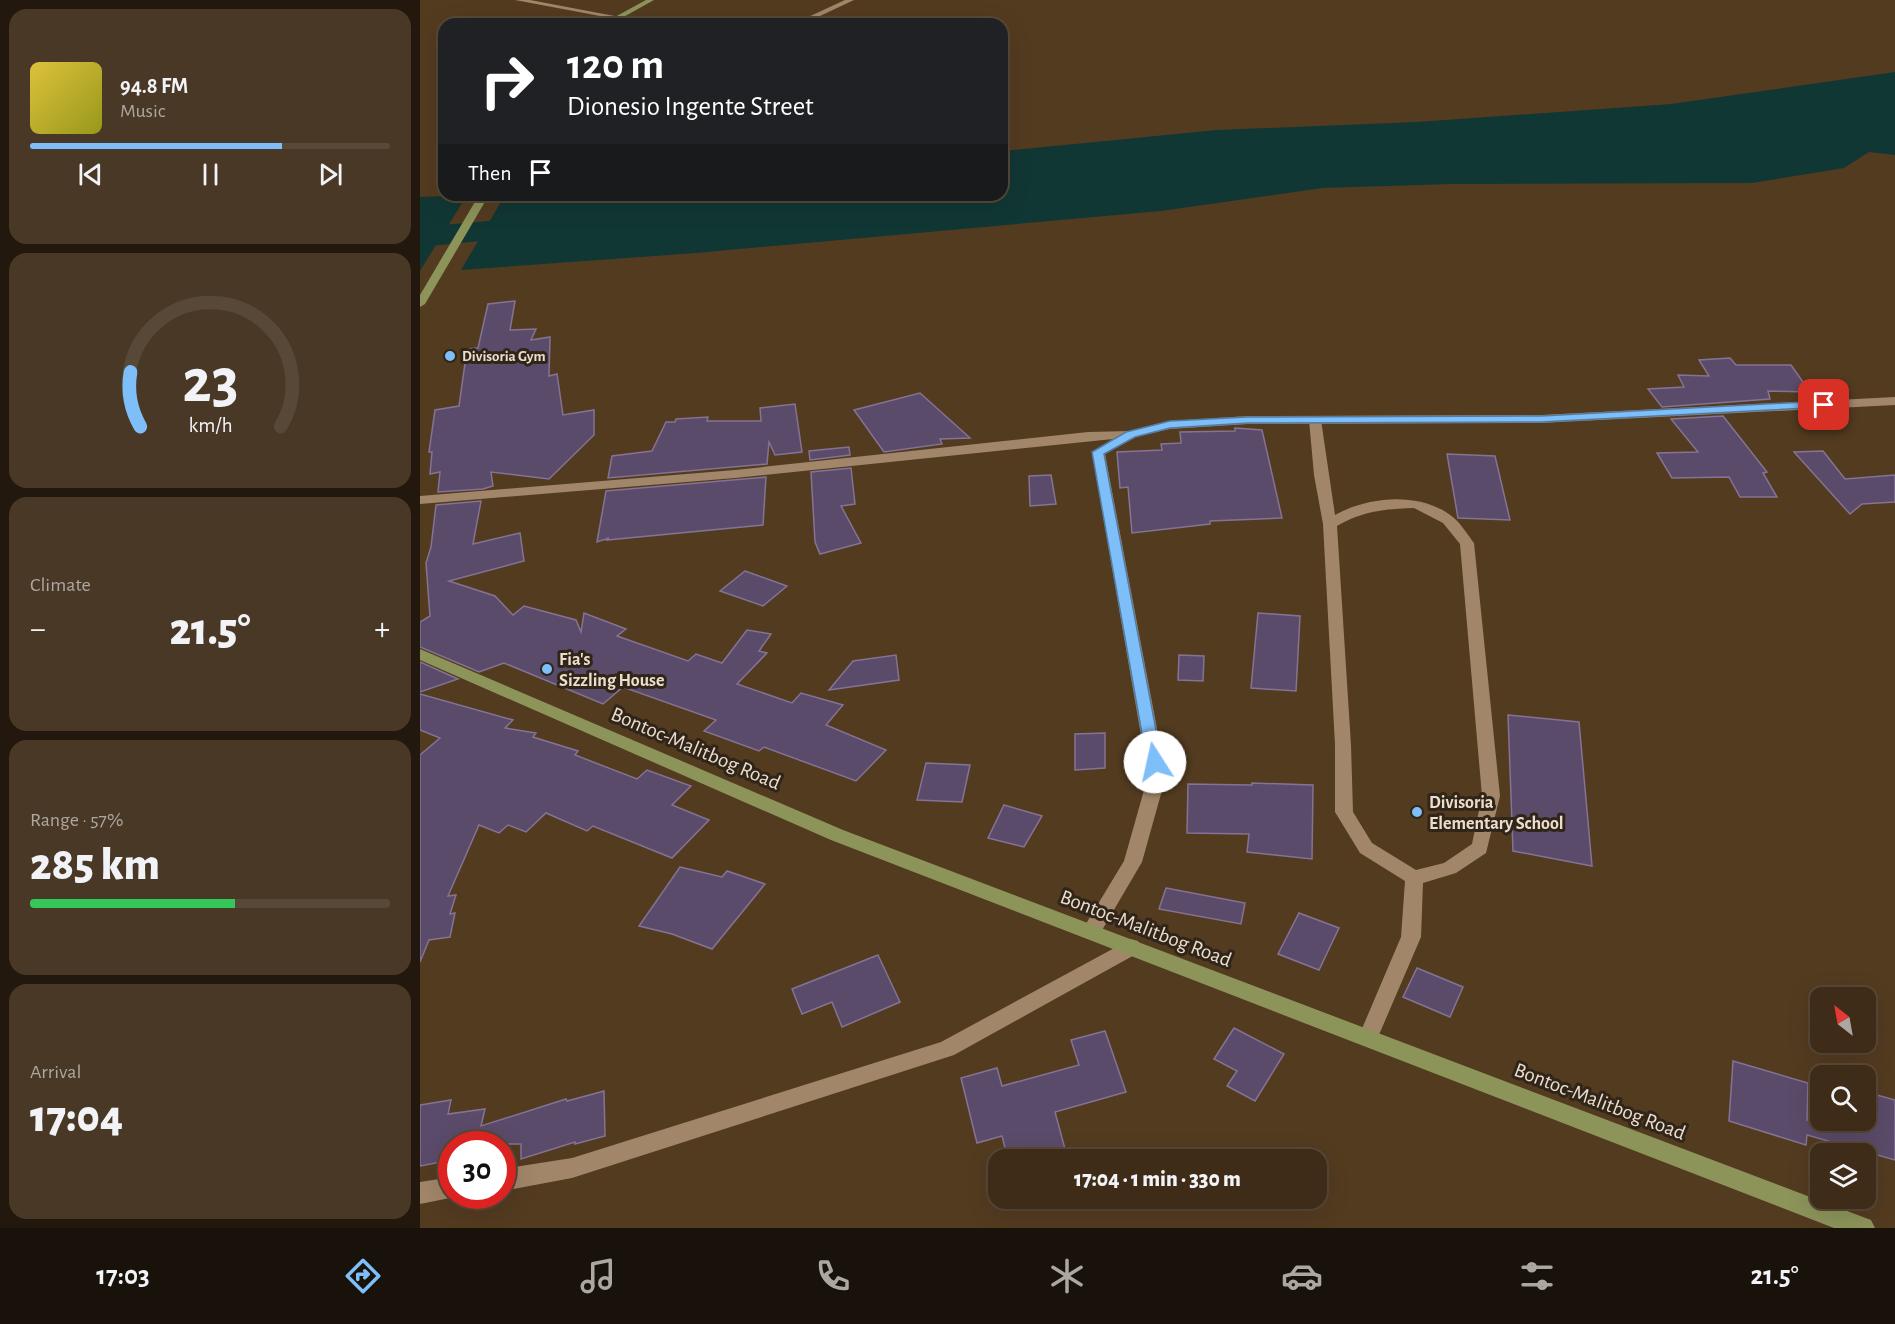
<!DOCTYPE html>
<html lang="en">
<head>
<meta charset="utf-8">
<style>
  :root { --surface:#3e2c18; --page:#493825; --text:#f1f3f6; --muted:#ada7a2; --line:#574837; --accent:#7ebef9 }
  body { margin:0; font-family:"Alegreya Sans",sans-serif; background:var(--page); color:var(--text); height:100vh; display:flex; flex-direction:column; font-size:22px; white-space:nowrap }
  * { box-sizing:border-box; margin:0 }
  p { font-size:20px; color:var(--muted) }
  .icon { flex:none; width:33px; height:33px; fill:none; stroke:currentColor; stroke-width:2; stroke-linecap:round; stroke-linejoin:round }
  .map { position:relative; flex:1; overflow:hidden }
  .details { display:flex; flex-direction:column; gap:9px; padding:9px; background:#22180d; width:420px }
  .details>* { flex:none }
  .banner { position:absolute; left:18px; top:18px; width:570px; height:183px; border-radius:18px; box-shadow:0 6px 24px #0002,0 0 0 2px var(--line); background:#202124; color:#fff; overflow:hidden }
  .needle { width:39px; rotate:329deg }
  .buttons { position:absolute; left:1390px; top:987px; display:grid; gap:12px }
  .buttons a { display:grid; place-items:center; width:66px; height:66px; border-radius:12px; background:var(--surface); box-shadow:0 6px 24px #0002,0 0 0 2px var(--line); font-size:30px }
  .speed { position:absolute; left:18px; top:1131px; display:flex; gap:12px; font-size:30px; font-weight:700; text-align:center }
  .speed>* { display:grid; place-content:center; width:78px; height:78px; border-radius:50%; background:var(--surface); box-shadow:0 6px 24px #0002,0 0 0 2px var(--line); line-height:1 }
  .speed .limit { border:9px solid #d22; background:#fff; color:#111 }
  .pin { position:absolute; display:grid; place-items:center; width:51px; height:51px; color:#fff; margin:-26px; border-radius:12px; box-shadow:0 3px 9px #0006 }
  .me { position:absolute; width:66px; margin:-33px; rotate:350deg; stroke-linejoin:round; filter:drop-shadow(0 0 4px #0008) }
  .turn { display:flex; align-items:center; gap:21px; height:126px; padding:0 30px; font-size:27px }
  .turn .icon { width:78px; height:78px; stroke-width:2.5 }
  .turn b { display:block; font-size:42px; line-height:51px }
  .then { display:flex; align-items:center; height:57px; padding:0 30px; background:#0003; gap:12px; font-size:22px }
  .big { font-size:45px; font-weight:800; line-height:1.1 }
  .details .card { flex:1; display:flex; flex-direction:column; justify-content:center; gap:9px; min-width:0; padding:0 21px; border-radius:18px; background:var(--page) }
  .details .dial { align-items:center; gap:0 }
  .dial svg { height:156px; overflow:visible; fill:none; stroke:var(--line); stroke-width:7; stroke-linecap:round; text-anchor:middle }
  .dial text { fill:var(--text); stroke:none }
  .song { display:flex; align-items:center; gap:18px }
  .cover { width:72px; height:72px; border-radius:9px; background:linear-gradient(135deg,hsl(50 70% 55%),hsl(60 70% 35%)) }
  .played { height:6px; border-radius:3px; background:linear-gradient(90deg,var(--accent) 70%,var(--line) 70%) }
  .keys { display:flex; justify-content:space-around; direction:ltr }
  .heat { display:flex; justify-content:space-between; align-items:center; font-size:33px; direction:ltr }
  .charge { height:9px; border-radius:4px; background:linear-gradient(90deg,#34c759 57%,var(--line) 0) }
  .trip { position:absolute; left:568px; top:1149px; width:339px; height:60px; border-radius:18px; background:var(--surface); box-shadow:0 6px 24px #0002,0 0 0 2px var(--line); font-weight:800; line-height:60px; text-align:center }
  .dock { display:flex; height:96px; justify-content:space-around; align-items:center; background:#19120a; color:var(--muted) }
  .dock .icon { width:42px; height:42px }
  .dock .selected { color:var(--accent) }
  .dock b { font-size:27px; color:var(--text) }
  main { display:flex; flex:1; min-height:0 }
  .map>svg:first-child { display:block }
</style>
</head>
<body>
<main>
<section class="details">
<div class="card">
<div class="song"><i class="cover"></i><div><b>94.8 FM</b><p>Music</p></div></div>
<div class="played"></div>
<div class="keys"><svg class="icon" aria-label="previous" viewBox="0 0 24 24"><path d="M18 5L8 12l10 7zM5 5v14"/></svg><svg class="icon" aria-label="pause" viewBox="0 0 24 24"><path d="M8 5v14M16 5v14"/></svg><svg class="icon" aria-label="next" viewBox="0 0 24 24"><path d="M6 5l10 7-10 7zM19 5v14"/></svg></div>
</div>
<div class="card dial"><svg viewBox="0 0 100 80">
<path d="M14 69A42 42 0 1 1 86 69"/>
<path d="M14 69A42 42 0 0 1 9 41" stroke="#7ebef9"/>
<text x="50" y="56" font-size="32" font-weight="700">23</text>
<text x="50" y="72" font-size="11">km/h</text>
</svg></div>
<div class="card"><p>Climate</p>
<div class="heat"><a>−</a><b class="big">21.5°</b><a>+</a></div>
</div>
<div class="card"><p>Range · 57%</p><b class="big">285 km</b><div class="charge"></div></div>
<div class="card"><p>Arrival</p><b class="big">17:04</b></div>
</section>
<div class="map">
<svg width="1475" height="1228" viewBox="0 0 1475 1228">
  <rect width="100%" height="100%" fill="#533b20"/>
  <g fill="#113734">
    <path d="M1475 72V155L1449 152 1424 168 1332 183 1031 184 903 188 741 211 276 253 41 270 85 195H582V151L797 130 997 122 1251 104Z"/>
    <path d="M47 195 0 271V197Z"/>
  </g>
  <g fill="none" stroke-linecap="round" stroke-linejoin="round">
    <path fill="#113734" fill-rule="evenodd" d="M136 215 148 218 153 225 148 232 0 247V227Z"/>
  </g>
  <g fill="#5b4b6a" stroke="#847394" stroke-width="1.5">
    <path d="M95 301 90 330 116 329 111 340 130 337 129 376 137 374 143 415 174 410V435L129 479 71 472 73 486 63 489 18 492 20 472 10 474 12 452H9L15 410 39 406 47 349 58 348 68 304Z"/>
    <path d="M1310 358 1316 365H1371L1390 392 1348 391 1350 399 1242 407 1228 389 1264 387 1258 375 1289 376 1279 360Z"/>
    <path d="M500 393 550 438 520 439 522 444 464 452 434 410Z"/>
    <path d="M375 404 382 452 355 455 349 442 347 464 188 478 192 456 232 451 246 422H255L256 419 288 417 287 421H341L340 408Z"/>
    <path d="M1303 416 1347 472 1343 473 1357 497H1320L1309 477 1252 478 1237 453 1278 452 1251 419Z"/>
    <path d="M815 428 842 430 862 518 790 521V524L712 533 708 487 700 488 697 452 742 450 741 444 761 443 760 432 815 431Z"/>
    <path d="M429 447 430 455 390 460 389 451Z"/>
    <path d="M1403 451 1425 479 1475 475V502L1442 504 1430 514 1374 452Z"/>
    <path d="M1027 454 1075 456 1090 520 1038 518Z"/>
    <path d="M431 468 435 504 421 506 441 543 400 554 395 542 391 472Z"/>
    <path d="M631 475 636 504 610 506 609 476Z"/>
    <path d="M346 477 343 525 187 540 189 538 177 542 186 491Z"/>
    <path d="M61 501 53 544 100 533 104 561 29 581 75 596 93 615 104 606 156 620 161 632 164 613 206 629 197 636 268 661 276 654 302 663 327 630 351 634 339 651 347 653 317 684 372 703 381 693 423 705 406 725 466 750 436 781 344 747 339 751 284 731 296 720 203 687 183 704 84 663 59 672 0 647V622L10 616 6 563 11 547 16 505Z"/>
    <path d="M325 571 367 586 343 606 300 591Z"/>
    <path d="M838 613 880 616 876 691 831 688Z"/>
    <path d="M476 655 479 680 409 690 433 661Z"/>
    <path d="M759 655 784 656 783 681 758 680Z"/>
    <path d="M0 662 38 679 0 692Z"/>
    <path d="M0 694 93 720 85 728 116 733 113 737 158 751 155 755 217 779 227 770 271 786 252 805 289 820 252 858 173 826 167 831 126 813 106 832 88 825 79 833 59 825 28 896 36 895 30 914 35 913 30 937 9 940 0 962V755L20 738 0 730Z"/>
    <path d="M1088 715 1159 722 1172 866 1093 851Z"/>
    <path d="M685 733V768L655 770V734Z"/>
    <path d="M506 763 550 765 542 802 497 800Z"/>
    <path d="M832 783 893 785 892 859 827 852 829 834 767 833 768 784 832 785Z"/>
    <path d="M584 805 622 816 604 847 568 838Z"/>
    <path d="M260 867 302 877 307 871 345 884 292 949 252 934 219 926Z"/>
    <path d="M746 888 825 903 821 924 739 909Z"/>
    <path d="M879 913 919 928 899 970 858 954Z"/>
    <path d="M458 955 480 1002 422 1027 412 1002 382 1014 372 989Z"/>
    <path d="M997 968 1043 987 1030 1017 983 997Z"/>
    <path d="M814 1028 864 1054 835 1101 807 1086 817 1071 794 1059Z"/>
    <path d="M685 1031 706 1092 635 1112 648 1160H588L582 1136 557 1143 541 1078 577 1068 582 1086 659 1065 651 1040Z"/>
    <path d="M1313 1061 1388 1083 1387 1120H1446V1092L1475 1100V1160L1387 1135 1386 1145 1309 1121Z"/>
    <path d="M184 1091 185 1136 155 1144V1142L101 1159V1144H32V1160L0 1166V1105L31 1100 28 1114 65 1109 61 1126 146 1099 147 1101Z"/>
  </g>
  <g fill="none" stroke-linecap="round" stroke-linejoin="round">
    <path fill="#a28669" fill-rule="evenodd" d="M895 416 901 420 915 515C949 496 1002 491 1034 518 1041 524 1048 535 1054 543L1080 796 1066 853 1036 873 1003 883 1001 937 955 1044 948 1047 941 1044 938 1038 981 937 985 881 940 853 915 812V745L903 524 894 475 889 420ZM994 508 1023 523 1040 544 1062 796 1052 844 1024 863 996 870 952 843 933 812 931 745 917 526C943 511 964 509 994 508Z"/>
    <g fill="#a28669" fill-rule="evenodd">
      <path d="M95 0H110L200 17 196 19Z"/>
      <path d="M425 0H434L383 24H373Z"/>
      <path d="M1475 397V405L1121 423 828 424 750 429 715 437 685 454 746 776 722 862 678 937 671 940 664 937 661 932 704 861 728 776 672 452 693 439 315 478 0 504V496L315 470 668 432 710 431 750 421 828 416 1121 415Z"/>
      <path d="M711 939 718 941 721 947 718 953 534 1055 152 1178 82 1191V1169L152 1158 521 1042Z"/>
      <path d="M32 1177V1196H40L0 1204V1182Z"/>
    </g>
    <g fill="#8c945a" fill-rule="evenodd">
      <path d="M226 0H234L191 24H182Z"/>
      <path d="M59 195H69L5 304 0 307V295Z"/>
      <path d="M0 649 423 830 1443 1217 1451 1220 1455 1228H1414L411 840 0 660Z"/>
    </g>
  </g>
  <path fill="#7ebef9" stroke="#527ca2" stroke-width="1.5" d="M1404 401 1410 405 1408 407 1121 422 828 423 750 428 715 437 684 454 742 762 740 766H729L727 762 672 452 706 432 750 421 828 417 1121 416Z"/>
  <g fill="#7ebef9" stroke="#302519" stroke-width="2">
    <circle cx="30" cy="356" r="6"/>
    <circle cx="127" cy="669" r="6"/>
    <circle cx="997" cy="812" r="6"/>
  </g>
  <g text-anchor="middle" stroke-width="6" stroke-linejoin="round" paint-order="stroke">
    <g font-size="15" font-weight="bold" fill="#ecddcd" stroke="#302519" text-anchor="start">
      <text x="42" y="361">Divisoria Gym</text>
    </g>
    <g font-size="18" font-weight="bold" fill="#ecddcd" stroke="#302519" text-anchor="start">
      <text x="139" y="665">Fia's<tspan x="139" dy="21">Sizzling House</tspan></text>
      <text x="1009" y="808">Divisoria<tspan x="1009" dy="21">Elementary School</tspan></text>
    </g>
    <g font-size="21" fill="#ecddcd" stroke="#302519">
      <text transform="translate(276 748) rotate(23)" y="7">Bontoc-Malitbog Road</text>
      <text transform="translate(726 928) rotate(21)" y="7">Bontoc-Malitbog Road</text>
      <text transform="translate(1180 1101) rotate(21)" y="7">Bontoc-Malitbog Road</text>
    </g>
  </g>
</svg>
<div class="buttons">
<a><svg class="needle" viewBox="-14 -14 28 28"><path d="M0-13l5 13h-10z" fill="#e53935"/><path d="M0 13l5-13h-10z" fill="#ada7a2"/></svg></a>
<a><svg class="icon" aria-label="search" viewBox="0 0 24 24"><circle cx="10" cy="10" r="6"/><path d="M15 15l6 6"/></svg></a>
<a><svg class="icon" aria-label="layers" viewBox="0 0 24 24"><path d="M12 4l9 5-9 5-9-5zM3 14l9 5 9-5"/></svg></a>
</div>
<div class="speed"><div class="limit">30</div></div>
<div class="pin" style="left:1404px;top:405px;background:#d93025"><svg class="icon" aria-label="arrive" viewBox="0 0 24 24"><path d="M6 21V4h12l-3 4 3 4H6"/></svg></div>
<svg class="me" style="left:735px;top:762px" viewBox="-20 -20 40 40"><circle r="19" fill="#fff"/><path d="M0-13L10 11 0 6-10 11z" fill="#7ebef9"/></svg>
<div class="trip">17:04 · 1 min · 330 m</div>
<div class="banner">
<div class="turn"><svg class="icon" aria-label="right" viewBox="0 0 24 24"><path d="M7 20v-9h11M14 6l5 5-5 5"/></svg><div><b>120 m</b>Dionesio Ingente Street</div></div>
<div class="then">Then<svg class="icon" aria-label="arrive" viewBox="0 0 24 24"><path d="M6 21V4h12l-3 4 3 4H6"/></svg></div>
</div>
</div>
</main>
<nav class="dock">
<b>17:03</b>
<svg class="icon selected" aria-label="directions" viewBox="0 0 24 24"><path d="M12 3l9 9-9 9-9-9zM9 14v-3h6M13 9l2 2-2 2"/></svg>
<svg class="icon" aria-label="music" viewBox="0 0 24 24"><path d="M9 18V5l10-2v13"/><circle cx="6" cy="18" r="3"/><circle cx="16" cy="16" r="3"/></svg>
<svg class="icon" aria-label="phone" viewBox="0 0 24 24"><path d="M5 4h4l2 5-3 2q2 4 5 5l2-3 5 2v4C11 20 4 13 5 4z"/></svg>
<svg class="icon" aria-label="climate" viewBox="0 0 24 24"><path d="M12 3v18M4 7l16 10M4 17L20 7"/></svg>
<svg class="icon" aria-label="car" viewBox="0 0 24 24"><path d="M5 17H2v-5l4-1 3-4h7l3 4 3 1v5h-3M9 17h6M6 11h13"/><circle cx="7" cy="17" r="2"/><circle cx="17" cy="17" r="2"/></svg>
<svg class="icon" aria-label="filters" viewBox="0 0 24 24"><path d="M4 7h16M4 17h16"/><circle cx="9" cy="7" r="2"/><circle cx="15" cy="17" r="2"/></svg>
<b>21.5°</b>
</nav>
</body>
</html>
